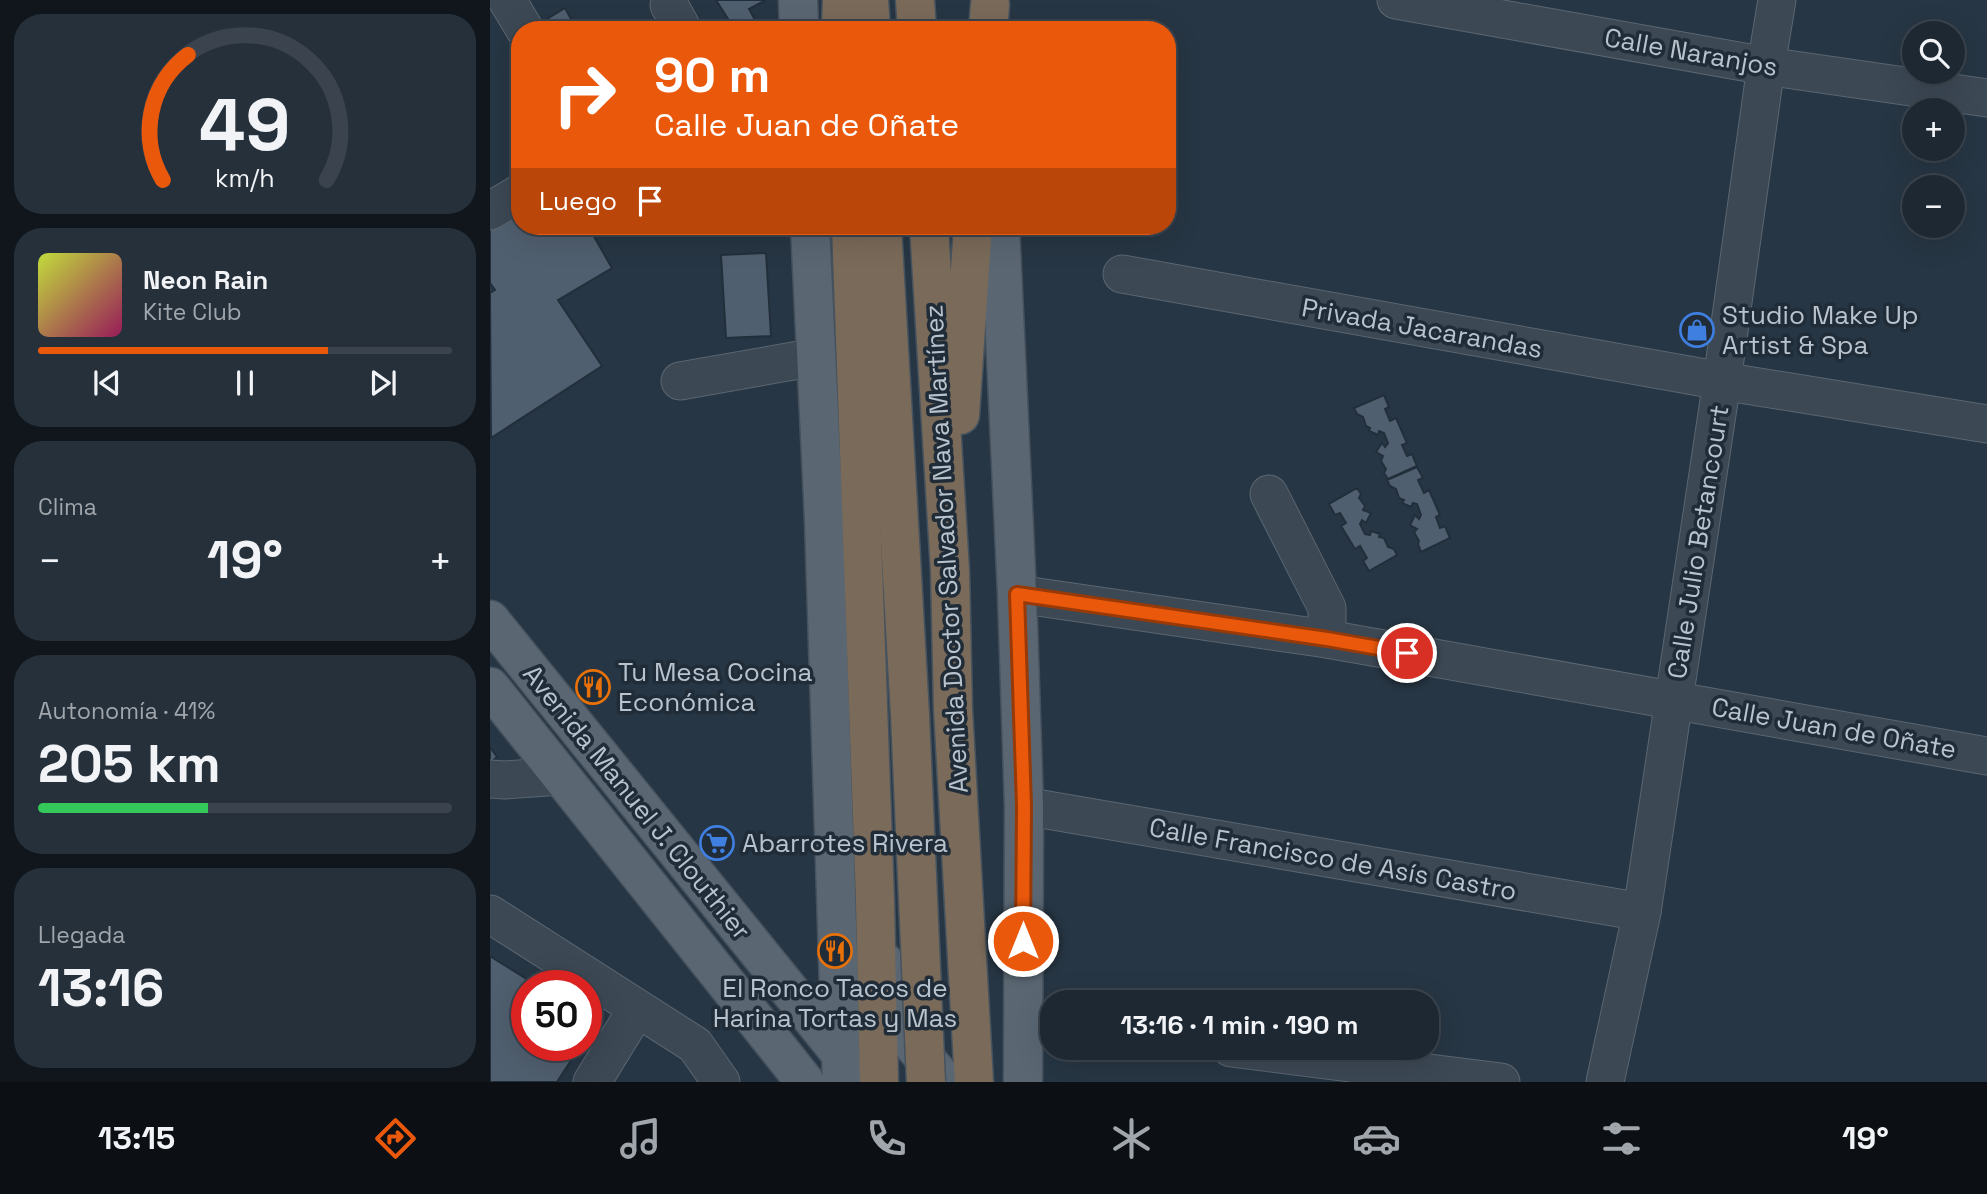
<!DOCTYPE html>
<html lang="es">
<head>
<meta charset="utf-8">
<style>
  :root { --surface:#1d2833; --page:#25303b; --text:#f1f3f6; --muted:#a0a6ac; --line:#3b444e; --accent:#ea580c }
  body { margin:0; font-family:"Space Grotesk",sans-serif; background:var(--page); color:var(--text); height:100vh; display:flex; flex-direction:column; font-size:26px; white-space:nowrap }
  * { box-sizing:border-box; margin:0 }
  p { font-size:23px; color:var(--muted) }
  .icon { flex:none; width:38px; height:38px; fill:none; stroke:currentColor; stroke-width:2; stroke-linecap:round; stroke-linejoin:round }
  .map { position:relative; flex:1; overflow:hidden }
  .sheet { display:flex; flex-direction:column; gap:14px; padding:14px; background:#10161c; width:490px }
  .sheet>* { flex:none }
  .guide { position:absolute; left:21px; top:21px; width:665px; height:214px; border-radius:28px; box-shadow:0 7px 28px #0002,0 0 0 2px var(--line); background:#ea580c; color:#fff; overflow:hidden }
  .controls { position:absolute; left:1412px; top:21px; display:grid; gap:14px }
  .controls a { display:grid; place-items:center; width:63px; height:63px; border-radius:50%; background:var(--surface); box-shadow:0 7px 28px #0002,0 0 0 2px var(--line); font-size:35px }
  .speed { position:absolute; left:21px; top:970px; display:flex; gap:14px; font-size:35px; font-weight:700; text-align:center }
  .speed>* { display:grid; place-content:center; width:91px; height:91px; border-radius:50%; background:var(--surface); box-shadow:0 7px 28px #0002,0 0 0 2px var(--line); line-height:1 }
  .speed .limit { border:10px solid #d22; background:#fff; color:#111 }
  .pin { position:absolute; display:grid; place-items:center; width:60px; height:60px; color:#fff; margin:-30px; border:4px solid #fff; border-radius:50%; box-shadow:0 2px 7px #0007 }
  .me { position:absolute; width:77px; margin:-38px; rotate:0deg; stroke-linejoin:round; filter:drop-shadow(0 0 5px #0008) }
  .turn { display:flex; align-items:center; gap:24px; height:147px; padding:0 28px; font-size:32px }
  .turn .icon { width:91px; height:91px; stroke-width:2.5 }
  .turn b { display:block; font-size:49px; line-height:60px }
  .then { display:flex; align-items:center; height:66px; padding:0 28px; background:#0003; gap:14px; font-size:26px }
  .big { font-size:52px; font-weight:800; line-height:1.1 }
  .sheet .card { flex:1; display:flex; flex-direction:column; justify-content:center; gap:10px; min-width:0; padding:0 24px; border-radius:28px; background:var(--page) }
  .sheet .dial { align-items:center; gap:0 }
  .dial svg { height:182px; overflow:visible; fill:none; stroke:var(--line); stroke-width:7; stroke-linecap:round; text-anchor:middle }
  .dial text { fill:var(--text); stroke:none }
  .song { display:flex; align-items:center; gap:21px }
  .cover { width:84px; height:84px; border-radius:10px; background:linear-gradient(135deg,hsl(70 70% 55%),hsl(330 70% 35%)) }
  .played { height:7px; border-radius:4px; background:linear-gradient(90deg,var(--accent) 70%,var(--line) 70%) }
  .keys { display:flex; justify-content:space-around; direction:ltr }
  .heat { display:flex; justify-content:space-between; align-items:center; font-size:38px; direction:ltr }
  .charge { height:10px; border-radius:5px; background:linear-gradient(90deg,#34c759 41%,var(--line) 0) }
  .trip { position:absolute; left:550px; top:990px; width:399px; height:70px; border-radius:28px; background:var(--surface); box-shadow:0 7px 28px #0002,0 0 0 2px var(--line); font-weight:800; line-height:70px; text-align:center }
  .dock { display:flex; height:112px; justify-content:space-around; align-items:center; background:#0c1014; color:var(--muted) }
  .dock .icon { width:49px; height:49px }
  .dock .current { color:var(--accent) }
  .dock b { font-size:32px; color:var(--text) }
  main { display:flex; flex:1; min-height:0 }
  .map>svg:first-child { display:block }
</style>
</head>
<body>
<main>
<section class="sheet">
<div class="card dial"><svg viewBox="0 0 100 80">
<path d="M14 69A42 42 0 1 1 86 69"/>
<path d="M14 69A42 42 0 0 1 25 14" stroke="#ea580c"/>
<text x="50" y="56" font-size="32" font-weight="700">49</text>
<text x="50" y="72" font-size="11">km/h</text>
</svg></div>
<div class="card">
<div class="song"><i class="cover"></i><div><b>Neon Rain</b><p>Kite Club</p></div></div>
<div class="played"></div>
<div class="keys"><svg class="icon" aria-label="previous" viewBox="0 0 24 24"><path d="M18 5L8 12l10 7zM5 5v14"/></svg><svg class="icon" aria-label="pause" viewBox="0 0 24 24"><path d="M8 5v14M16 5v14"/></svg><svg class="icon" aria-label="next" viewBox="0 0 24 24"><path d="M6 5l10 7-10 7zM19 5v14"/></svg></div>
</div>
<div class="card"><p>Clima</p>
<div class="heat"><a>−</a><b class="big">19°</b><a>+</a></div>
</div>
<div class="card"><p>Autonomía · 41%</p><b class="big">205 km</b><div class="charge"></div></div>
<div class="card"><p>Llegada</p><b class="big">13:16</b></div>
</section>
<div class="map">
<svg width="1497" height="1082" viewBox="0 0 1497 1082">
  <rect width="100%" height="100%" fill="#273644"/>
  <g fill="#505f6f" stroke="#222f3b" stroke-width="2">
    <path d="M226 0H276L259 9 265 20 250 30H245Z"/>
    <path d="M75 8 87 30H56L52 22Z"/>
    <path d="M30 209V226H98L122 268 68 300 112 366 1 438 0 293 5 290 0 283V228Z"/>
    <path d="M276 253 281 336 236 338 231 255Z"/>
    <path d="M894 395 899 407 895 409 900 421 906 418 917 443 912 445 917 456 922 454 927 466 898 479 894 473 896 469 891 461 893 456 886 452 892 443 895 447 898 443 894 433 889 431 888 435 879 431 880 428 876 426 873 417 867 414 864 408Z"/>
    <path d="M927 467 933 478 928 480 934 493 939 490 950 515 946 517 950 528 955 526 960 538 931 552 928 544 929 541 924 532 927 529 920 525 925 515 929 519 931 515 927 504 923 503 921 507 912 503 914 500 909 498 906 489 900 486 897 480Z"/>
    <path d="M867 488 871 494 869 498 875 506 873 510 881 513 876 523 872 520 870 524 875 534 880 535 881 531 890 534 889 537 894 538 898 547 904 549 907 555 879 571 873 561 877 558 870 546 865 549 851 526 856 523 850 513 845 515 839 504Z"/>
    <path d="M0 747 7 757 0 763Z"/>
    <path d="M0 956 46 985H37V1045H91L67 1082H0Z"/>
    <path d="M96 1017 105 1023 96 1036Z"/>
  </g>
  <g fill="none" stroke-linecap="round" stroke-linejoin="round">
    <g stroke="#5a6671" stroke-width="39">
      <g id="minor">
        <path d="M17 0 35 30"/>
        <path d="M906 0 1276 66 1497 98"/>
        <path d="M179 5 193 30"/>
        <path d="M0 211 30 193"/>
        <path d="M632 274 1232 381 1497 424"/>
        <path d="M190 381 326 357"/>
        <path d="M779 494 837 608V639"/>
        <path d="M527 594 837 639 1497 756"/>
        <path d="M0 779 15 780 71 776"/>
        <path d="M534 806 1152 912"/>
        <path d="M0 914 205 1045 231 1082"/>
        <path d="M533 1022 562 1026"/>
        <path d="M741 1048 1011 1082"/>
        <path d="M102 1082 147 1009"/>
        <path d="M1115 1082 1152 912 1232 381 1276 66 1287 0"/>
      </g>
    </g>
    <g stroke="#45515d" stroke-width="41">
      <g id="major">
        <path d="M308 0 309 30"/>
        <path d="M320 226 334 519 352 1082"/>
        <path d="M510 226 527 594 534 806 533 1082"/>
        <path d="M0 620 355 1059"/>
        <path d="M0 687 315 1082"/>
        <path d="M394 962 400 996 419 1040 452 1078 458 1082"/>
      </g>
    </g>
    <g stroke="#46535e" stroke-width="41">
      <g id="highway">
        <path d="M379 0 381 30"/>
        <path d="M425 0 427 30"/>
        <path d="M351 30 352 0"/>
        <path d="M498 30 500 5"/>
        <path d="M361 226 385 901 389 1082"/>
        <path d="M392 226 420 715"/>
        <path d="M439 226 460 571 463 709 484 1082"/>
        <path d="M470 415 483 226"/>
      </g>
    </g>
    <use href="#minor" stroke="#3c4854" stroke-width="37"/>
    <use href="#major" stroke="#5a6773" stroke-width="38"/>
    <use href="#highway" stroke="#7a6a59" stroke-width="38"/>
    <g stroke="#46535e" stroke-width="41" stroke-linecap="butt">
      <path id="highway-bridge" d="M420 715 436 1082"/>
    </g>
    <use href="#highway-bridge" stroke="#7a6a59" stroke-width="38"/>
  </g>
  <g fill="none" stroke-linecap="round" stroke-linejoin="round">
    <g stroke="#983908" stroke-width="18">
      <path id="route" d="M533 941 534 806 527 594 837 639 917 653"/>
    </g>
    <use href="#route" stroke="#ea580c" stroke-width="12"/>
  </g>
  <defs>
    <g id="shop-ring" transform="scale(1.75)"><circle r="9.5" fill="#202d39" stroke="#3f7fe0" stroke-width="1.5"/><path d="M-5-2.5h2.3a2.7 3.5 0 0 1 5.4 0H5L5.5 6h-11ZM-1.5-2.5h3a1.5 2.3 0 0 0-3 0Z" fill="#3f7fe0"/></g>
    <g id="restaurant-ring" transform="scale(1.75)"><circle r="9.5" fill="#202d39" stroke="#e8710a" stroke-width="1.5"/><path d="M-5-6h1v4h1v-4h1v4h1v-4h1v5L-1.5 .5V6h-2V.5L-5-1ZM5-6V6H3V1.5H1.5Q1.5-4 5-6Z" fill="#e8710a"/></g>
    <g id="supermarket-ring" transform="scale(1.75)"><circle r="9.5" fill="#202d39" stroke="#3f7fe0" stroke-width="1.5"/><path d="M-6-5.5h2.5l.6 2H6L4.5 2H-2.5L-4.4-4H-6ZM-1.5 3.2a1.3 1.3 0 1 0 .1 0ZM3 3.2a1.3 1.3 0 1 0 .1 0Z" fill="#3f7fe0"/></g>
  </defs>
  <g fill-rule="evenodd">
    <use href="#shop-ring" x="1207" y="330"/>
    <use href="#restaurant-ring" x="103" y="687"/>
    <use href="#supermarket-ring" x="227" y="843"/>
    <use href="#restaurant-ring" x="345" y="951"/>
  </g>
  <g text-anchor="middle" stroke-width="7" stroke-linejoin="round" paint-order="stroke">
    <g font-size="26" fill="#b9c3cd" stroke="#202d39">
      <text transform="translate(1201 52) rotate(10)" y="9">Calle Naranjos</text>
      <text transform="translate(932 328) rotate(10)" y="9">Privada Jacarandas</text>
      <text transform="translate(1208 542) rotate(-81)" y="9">Calle Julio Betancourt</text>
      <text transform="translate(456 549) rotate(-93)" y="9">Avenida Doctor Salvador Nava Martínez</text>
      <text transform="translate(1344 728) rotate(10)" y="9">Calle Juan de Oñate</text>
      <text transform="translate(147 802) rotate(51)" y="9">Avenida Manuel J. Clouthier</text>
      <text transform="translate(843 859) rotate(10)" y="9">Calle Francisco de Asís Castro</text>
    </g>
    <g font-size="26" fill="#b9c3cd" stroke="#202d39" text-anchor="start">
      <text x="1232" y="324">Studio Make Up<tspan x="1232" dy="30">Artist &amp; Spa</tspan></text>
      <text x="128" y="681">Tu Mesa Cocina<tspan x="128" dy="30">Económica</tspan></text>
      <text x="252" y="852">Abarrotes Rivera</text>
      <text x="345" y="997" text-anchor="middle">El Ronco Tacos de<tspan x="345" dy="30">Harina Tortas y Mas</tspan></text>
    </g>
  </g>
</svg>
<div class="controls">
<a><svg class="icon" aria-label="search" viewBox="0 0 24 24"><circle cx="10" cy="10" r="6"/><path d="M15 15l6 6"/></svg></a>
<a>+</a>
<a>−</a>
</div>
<div class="speed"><div class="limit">50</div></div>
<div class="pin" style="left:917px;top:653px;background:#d93025"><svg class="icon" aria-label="arrive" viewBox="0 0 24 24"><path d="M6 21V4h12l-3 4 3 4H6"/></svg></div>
<svg class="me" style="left:533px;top:941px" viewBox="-20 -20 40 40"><circle r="17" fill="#ea580c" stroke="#fff" stroke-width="3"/><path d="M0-11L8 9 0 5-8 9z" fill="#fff"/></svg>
<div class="trip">13:16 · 1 min · 190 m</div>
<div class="guide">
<div class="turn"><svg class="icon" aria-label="right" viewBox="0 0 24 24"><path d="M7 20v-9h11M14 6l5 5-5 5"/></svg><div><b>90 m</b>Calle Juan de Oñate</div></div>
<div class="then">Luego<svg class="icon" aria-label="arrive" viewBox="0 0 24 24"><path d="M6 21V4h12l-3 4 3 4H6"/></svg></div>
</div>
</div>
</main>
<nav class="dock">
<b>13:15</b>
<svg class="icon current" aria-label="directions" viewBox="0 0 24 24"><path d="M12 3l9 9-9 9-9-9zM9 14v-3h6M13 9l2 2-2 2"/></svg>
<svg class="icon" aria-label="music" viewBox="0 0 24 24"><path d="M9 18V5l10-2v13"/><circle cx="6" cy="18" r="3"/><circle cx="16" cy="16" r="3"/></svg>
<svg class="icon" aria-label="phone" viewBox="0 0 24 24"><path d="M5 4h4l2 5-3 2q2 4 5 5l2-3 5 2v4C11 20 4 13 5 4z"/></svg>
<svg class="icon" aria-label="climate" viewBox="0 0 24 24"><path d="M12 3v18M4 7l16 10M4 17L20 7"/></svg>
<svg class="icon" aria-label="car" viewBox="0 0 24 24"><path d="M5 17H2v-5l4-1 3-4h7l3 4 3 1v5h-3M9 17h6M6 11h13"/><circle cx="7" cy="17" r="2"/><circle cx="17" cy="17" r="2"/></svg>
<svg class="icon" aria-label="filters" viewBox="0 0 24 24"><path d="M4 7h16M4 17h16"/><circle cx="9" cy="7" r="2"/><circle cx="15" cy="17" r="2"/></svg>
<b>19°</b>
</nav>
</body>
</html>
